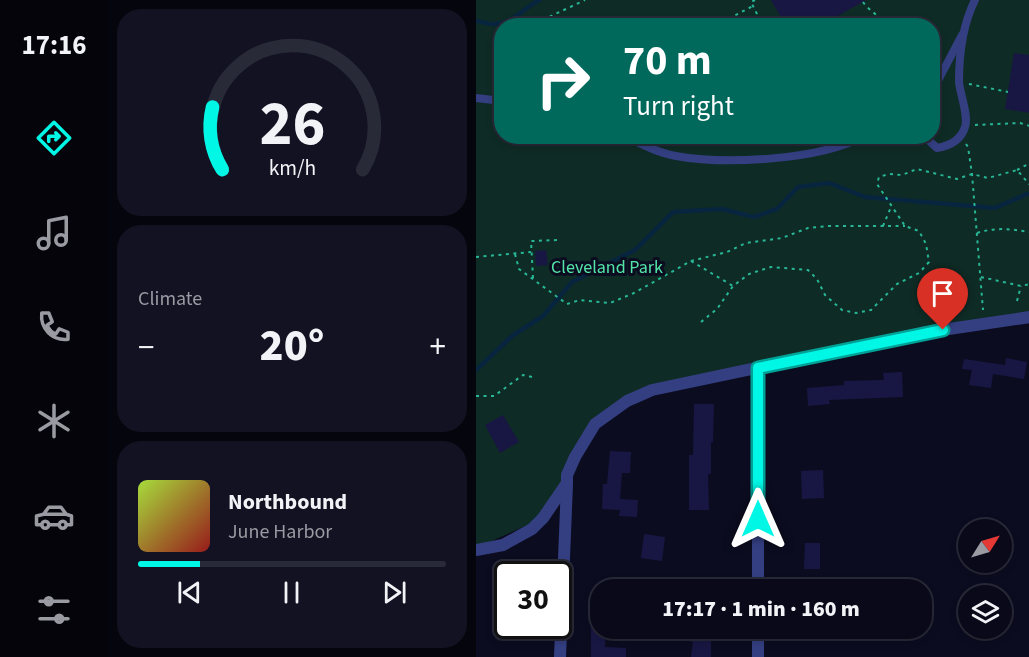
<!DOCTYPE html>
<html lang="en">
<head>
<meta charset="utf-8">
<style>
  :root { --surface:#090919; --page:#121222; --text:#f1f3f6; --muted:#999aa2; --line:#292a38; --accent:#00f7e6 }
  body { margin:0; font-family:"Source Sans 3",sans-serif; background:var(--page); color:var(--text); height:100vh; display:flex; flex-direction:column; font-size:22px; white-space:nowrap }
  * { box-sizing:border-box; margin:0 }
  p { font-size:20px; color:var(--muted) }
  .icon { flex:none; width:33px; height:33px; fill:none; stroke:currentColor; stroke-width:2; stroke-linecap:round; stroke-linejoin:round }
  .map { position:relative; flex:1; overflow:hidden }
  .side { display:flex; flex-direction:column; gap:9px; padding:9px; background:#05050e; width:368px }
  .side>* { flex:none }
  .hud { position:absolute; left:18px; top:18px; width:446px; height:126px; border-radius:24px; box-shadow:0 3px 9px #0003,0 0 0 2px var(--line); background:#00695c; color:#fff; overflow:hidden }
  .needle { width:39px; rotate:53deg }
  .controls { position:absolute; left:482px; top:519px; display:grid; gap:12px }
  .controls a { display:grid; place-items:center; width:54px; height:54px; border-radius:50%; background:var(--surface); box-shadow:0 3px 9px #0003,0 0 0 2px var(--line); font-size:30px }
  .speed { position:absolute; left:18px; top:561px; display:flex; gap:12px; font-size:30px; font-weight:700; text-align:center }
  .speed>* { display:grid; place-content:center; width:78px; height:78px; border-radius:50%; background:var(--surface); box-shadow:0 3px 9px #0003,0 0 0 2px var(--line); line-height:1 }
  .speed .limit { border:3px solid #111; border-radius:9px; background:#fff; color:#111 }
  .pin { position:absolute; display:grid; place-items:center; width:51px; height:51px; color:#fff; margin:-62px -26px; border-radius:50% 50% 50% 0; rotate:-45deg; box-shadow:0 0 6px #0007 }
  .pin .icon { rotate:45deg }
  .me { position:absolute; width:66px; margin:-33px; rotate:0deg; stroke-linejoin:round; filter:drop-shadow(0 0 4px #0008) }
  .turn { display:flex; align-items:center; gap:21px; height:126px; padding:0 30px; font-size:27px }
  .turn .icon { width:78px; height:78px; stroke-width:2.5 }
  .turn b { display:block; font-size:42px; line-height:51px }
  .big { font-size:45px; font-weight:800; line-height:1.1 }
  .side .widget { flex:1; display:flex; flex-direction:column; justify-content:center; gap:9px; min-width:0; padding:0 21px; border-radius:24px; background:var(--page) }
  .side .dial { align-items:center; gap:0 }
  .dial svg { height:156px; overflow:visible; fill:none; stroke:var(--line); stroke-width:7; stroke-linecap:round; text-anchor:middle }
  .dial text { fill:var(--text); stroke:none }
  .song { display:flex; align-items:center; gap:18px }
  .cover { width:72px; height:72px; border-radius:9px; background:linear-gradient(135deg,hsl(80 70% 55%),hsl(0 70% 35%)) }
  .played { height:6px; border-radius:3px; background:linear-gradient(90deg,var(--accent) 20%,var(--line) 20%) }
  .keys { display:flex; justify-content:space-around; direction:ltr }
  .heat { display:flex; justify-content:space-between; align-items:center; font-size:33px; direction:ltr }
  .trip { position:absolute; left:114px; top:579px; width:342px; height:60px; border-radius:24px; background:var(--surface); box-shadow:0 3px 9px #0003,0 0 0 2px var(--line); font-weight:800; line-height:60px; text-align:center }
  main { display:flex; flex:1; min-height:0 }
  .tabs { display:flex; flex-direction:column; width:108px; justify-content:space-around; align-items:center; background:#04040a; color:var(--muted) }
  .tabs .icon { width:42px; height:42px }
  .tabs .on { color:var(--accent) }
  .tabs b { font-size:27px; color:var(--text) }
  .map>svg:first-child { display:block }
</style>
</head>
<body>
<main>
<nav class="tabs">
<b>17:16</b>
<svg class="icon on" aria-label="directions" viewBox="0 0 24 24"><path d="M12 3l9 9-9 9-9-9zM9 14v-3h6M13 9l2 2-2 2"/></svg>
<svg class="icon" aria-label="music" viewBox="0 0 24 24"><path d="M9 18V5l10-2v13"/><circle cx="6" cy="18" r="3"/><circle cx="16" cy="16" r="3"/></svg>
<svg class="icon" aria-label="phone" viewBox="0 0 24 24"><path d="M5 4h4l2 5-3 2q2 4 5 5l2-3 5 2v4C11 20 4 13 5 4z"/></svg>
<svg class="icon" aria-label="climate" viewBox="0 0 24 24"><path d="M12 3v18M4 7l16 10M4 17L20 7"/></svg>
<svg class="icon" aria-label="car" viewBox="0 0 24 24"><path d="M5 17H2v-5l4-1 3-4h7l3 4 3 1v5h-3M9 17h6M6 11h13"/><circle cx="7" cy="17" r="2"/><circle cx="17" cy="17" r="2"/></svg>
<svg class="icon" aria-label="filters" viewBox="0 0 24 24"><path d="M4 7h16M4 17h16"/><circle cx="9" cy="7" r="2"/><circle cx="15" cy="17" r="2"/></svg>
</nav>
<section class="side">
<div class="widget dial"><svg viewBox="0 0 100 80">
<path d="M14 69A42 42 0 1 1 86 69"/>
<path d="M14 69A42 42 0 0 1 9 37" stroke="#00f7e6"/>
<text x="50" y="56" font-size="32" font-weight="700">26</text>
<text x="50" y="72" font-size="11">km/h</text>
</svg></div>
<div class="widget"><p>Climate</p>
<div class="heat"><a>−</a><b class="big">20°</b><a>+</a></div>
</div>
<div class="widget">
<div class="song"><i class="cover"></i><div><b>Northbound</b><p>June Harbor</p></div></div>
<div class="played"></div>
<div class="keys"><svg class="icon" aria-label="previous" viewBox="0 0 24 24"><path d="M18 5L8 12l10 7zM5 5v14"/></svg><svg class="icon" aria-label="pause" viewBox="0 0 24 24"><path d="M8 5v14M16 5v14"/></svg><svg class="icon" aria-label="next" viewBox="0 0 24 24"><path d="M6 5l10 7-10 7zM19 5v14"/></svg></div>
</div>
</section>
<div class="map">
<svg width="554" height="657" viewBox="0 0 554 657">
  <rect width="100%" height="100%" fill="#0c0c21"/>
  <path fill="#0f2b25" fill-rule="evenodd" d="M0 0H553V318L176 390 118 424 67 518 0 548ZM26 26H456V136H26Z"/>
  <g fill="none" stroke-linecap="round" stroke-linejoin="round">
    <g stroke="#07253f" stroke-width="4.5">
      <path d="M0 21C6 21 13 25 19 24 38 23 48 7 64 0"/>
      <path d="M0 370 36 336 67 316 96 282 159 250 197 212 246 209 278 217 301 209 322 187 353 183 389 197 519 208 551 194"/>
    </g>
  </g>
  <g fill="#181743">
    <path d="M295 0H390L344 26H310Z"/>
    <path d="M538 53 554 55V113L529 109Z"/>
    <path d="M70 250 72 265 60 266 59 251Z"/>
    <path d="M530 358 551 362 548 379 517 374 515 388 493 385 496 370 486 369 488 359 529 365Z"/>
    <path d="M426 372 427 397 353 400 354 404 332 406 331 388 368 385V381L408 380 407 373Z"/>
    <path d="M218 404H238L237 442H235V474H232L233 510H213V455H217Z"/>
    <path d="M27 415 43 442 24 453 9 425Z"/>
    <path d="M134 451 155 452 154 473H146L144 499 162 500 161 517 143 516 144 510 126 509 127 484H131Z"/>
    <path d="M347 470 348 498 326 499 325 471Z"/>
    <path d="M168 534 189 537 186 561 165 558Z"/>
    <path d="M329 543H344V569H328Z"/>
    <path d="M115 599H124V628H130L129 647 150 648V657H115Z"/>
    <path d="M215 628H235V657H215L217 642H215Z"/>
  </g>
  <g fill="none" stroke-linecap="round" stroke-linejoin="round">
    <g stroke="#27b796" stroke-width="2" stroke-dasharray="3 4.5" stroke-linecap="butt">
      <path d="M279 0 275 2 287 26"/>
      <path d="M387 2C393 11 404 15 408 26"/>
      <path d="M62 26 73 17 109 0"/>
      <path d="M240 26 254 18"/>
      <path d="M258 26 254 18 277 6"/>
      <path d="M493 84 532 92"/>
      <path d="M499 125 544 123 554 126"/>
      <path d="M490 144 492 147 496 174 507 310"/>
      <path d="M541 170 554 163"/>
      <path d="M407 226 415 207"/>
      <path d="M501 233C519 227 535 229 554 232"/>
      <path d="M39 254 43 269 91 304 104 300 134 303 158 293 215 261 251 252 270 243 306 238 332 228 353 226H429"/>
      <path d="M0 257 55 252"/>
      <path d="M215 261 257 286"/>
      <path d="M505 277 545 286 554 284"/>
      <path d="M57 278 55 241 84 240"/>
      <path d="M541 301 545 286"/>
      <path d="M225 322 241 309 257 286 273 274 295 267 332 270 341 279 349 295 366 310 380 313 395 310 421 284 443 273 453 262 450 244 443 231 429 226 401 184 403 177 413 174 426 175 441 169 481 179 496 174 512 178 541 170 554 185"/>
      <path d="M0 396H18L47 375 56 377"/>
    </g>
    <g stroke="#343f82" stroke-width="8">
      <path d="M456 92 486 35"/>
      <path d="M0 98 26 101"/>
      <path d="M148 136C165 144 182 153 200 156 250 165 344 160 388 136"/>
      <path d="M448 136 461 148C473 146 485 140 489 127 493 116 484 94 483 82 483 55 487 24 499 0"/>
    </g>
    <g stroke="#343f82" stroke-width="12">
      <path d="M282 368V590"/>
      <path d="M0 550 27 545 56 529 67 518 91 483V475L99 457 119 424 151 401 176 390 446 333 554 317"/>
      <path d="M84 657 91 484"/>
      <path d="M282 657V628"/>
    </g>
  </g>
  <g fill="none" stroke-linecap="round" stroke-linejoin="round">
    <g stroke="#00a196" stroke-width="15">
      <path id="route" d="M282 519V368L467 330"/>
    </g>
    <use href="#route" stroke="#00f7e6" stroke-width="10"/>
  </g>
  <g text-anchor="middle" stroke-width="6" stroke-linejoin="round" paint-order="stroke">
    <g font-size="18" fill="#52e5a7" stroke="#0c0c21">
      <text x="131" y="273">Cleveland Park</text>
    </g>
  </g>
</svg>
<div class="controls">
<a><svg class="needle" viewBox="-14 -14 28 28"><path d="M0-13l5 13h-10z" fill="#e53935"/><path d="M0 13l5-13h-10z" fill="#999aa2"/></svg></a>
<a><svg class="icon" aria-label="layers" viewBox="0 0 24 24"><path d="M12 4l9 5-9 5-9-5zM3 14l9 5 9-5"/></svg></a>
</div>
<div class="speed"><div class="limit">30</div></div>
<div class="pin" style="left:467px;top:330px;background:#d93025"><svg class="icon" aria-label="arrive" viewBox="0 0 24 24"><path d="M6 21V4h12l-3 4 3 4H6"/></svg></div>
<svg class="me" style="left:282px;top:519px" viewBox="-20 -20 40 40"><path d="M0-17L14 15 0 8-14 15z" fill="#00f7e6" stroke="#fff" stroke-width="4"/></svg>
<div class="trip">17:17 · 1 min · 160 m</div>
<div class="hud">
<div class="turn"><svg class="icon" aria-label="right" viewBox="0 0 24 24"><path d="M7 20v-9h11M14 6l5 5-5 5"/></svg><div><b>70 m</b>Turn right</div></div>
</div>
</div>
</main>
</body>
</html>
